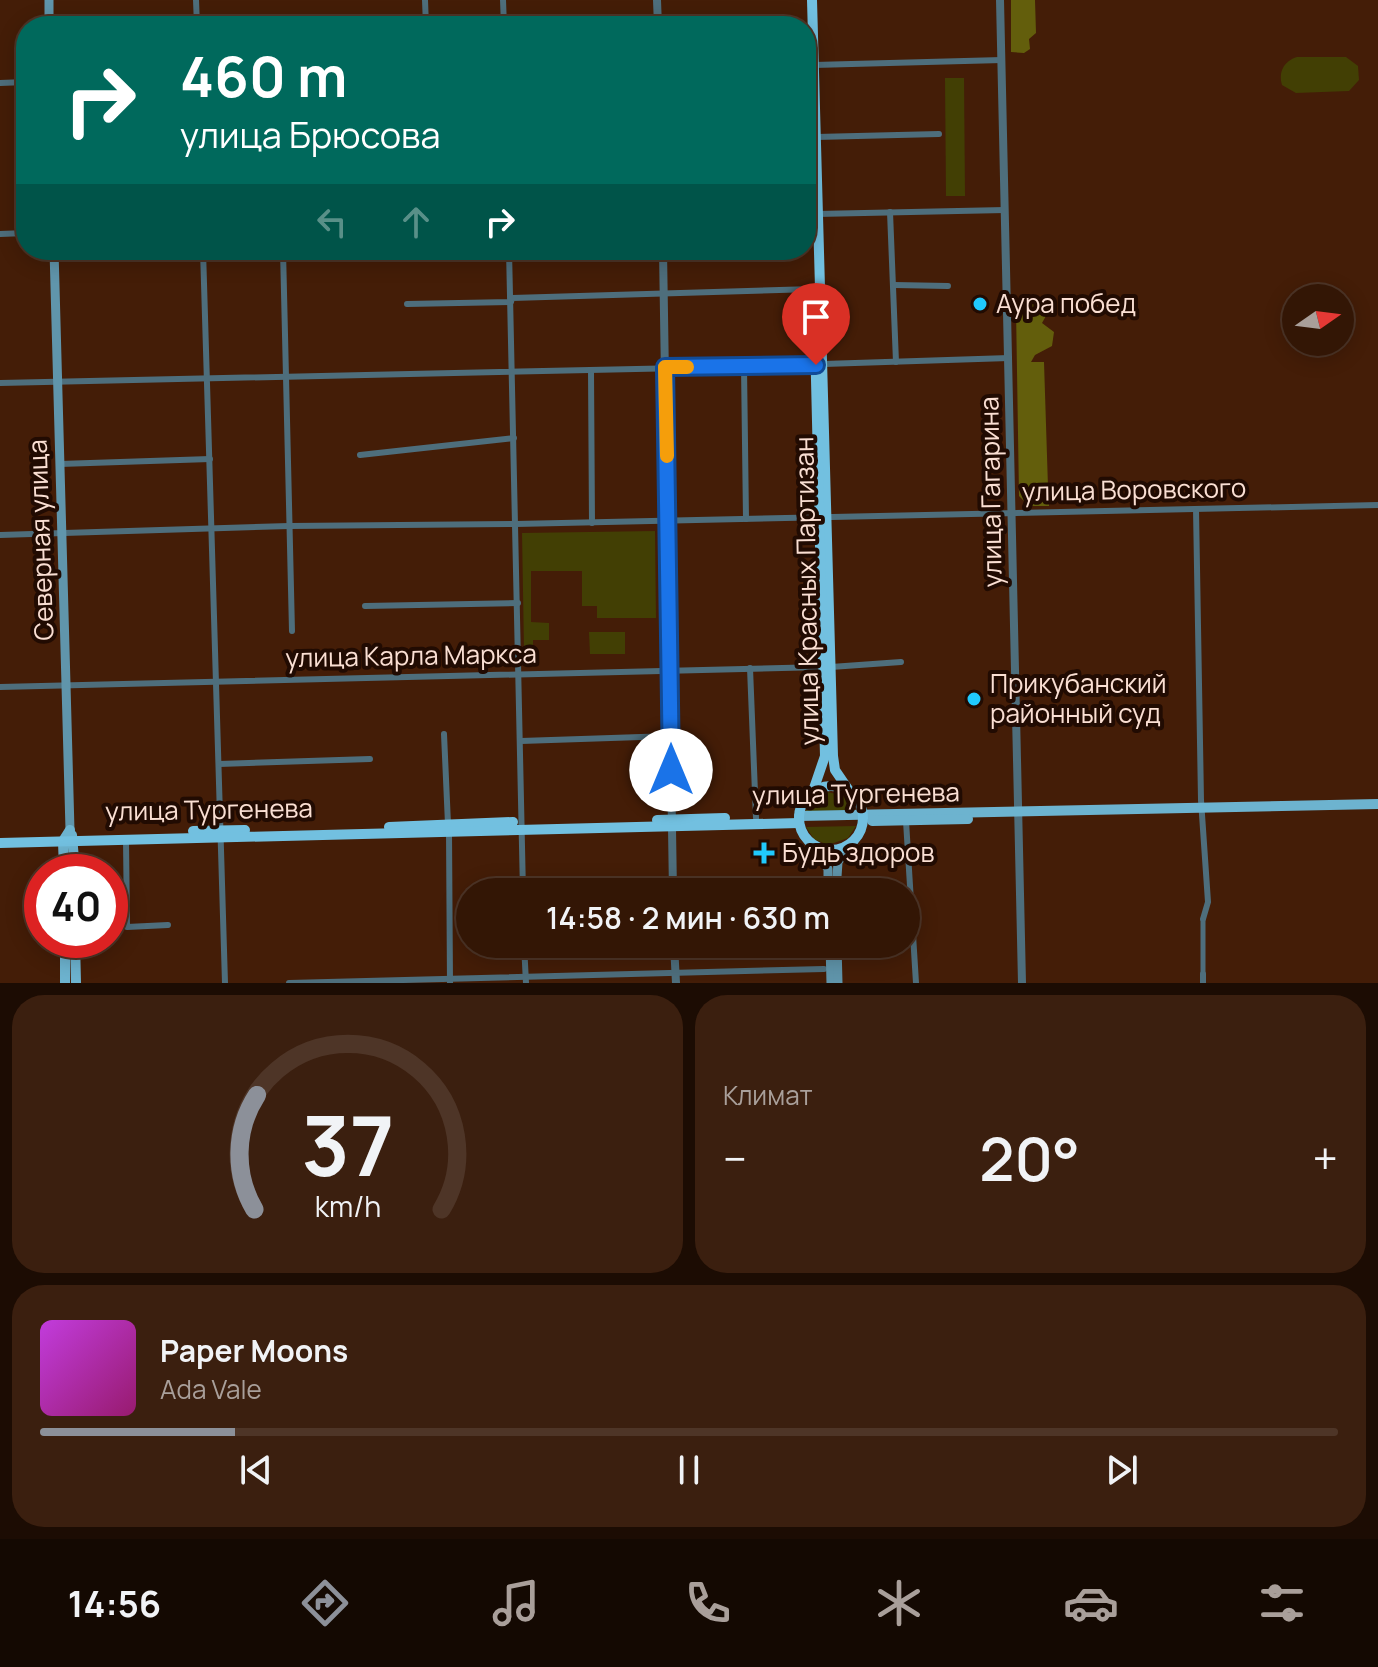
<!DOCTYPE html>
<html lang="ru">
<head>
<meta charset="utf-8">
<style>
  :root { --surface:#331605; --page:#3b1f0f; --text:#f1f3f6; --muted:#a99f9a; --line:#4e3527; --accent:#8c9099 }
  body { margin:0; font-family:Manrope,sans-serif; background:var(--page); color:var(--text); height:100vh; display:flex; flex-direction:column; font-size:30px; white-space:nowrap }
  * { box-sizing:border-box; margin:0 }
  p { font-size:26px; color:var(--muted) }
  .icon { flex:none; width:44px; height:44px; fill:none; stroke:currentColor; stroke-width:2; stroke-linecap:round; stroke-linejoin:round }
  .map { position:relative; height:983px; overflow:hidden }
  .sheet { display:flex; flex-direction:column; gap:12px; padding:12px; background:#1c0c03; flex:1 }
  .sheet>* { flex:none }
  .guide { position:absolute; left:16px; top:16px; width:800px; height:244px; border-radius:32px; box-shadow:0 4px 20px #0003,0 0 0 2px var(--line); background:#00695c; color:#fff; overflow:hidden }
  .needle { width:52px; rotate:76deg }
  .buttons { position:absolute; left:1282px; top:284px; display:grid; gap:16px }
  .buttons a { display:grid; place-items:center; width:72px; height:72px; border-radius:50%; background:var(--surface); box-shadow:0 4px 20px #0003,0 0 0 2px var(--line); font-size:40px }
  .speed { position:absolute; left:24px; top:854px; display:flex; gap:16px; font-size:40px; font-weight:700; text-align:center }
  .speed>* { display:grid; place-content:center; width:104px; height:104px; border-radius:50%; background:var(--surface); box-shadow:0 4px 20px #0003,0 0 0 2px var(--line); line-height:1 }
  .speed .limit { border:12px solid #d22; background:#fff; color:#111 }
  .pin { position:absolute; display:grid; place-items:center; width:68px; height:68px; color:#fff; margin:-82px -34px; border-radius:50% 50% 50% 0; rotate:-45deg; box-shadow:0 0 8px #0007 }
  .pin .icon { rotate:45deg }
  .me { position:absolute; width:88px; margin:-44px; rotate:0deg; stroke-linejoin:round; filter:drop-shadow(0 0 6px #0008) }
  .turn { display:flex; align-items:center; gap:28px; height:168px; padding:0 32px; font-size:36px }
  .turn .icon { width:104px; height:104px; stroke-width:2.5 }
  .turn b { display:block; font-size:56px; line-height:68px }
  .lanes { display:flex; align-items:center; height:76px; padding:0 32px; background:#0003; justify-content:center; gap:40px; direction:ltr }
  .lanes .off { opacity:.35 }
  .big { font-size:60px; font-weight:600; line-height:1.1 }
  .sheet .card { flex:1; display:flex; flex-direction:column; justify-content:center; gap:12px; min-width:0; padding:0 28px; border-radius:32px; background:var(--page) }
  .sheet .dial { align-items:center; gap:0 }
  .dial svg { height:208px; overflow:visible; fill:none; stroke:var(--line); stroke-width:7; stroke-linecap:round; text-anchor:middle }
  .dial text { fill:var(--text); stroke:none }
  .song { display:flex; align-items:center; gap:24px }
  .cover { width:96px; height:96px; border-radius:12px; background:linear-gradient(135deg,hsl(290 70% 55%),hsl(320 70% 35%)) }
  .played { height:8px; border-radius:4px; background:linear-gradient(90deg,var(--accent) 15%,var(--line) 15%) }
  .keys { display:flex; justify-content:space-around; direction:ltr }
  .heat { display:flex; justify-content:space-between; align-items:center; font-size:44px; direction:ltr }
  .sheet .tiles { flex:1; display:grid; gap:12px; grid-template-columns:1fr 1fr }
  .card:last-child { grid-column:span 2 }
  .trip { position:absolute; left:456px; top:878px; width:464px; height:80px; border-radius:40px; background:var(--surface); box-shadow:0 4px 20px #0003,0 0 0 2px var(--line); font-weight:600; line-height:80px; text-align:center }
  .dock { display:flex; height:128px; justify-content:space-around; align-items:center; background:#140902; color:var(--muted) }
  .dock .icon { width:56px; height:56px }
  .dock .current { color:var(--accent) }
  .dock b { font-size:36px; color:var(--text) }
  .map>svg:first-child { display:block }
</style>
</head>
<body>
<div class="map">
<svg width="1378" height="983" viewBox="0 0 1378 983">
  <rect width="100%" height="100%" fill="#441d07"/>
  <g fill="#423f04">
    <path d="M1297 57H1346L1358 66 1359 80 1349 91 1296 93 1282 85C1278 72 1284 61 1297 57Z"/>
    <path d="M945 78H964L965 196H946Z"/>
    <path d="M655 531 656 618H597V606H582V571H531V622L549 623V640H533V649H524L522 533Z"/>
    <path d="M589 632H625V654H590Z"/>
    <path d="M827 792 845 796 856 811 805 812 816 797Z"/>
    <path d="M856 826 848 838 828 845 814 839 806 827Z"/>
  </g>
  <g fill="#635e0c">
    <path d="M1011 0H1035L1036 33 1029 39 1030 49 1024 53 1011 52Z"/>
    <path d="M1025 304H1047L1051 307 1042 323 1054 332 1052 346 1035 355 1031 362H1044L1048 487 1046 491 1033 489V492L1049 497V506H1029L1019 496 1016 309Z"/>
  </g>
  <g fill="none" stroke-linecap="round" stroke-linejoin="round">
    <path stroke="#4e6e7c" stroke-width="5" d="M1203 919V974"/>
    <g stroke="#4e6e7c" stroke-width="6">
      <path d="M196 0 197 26"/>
      <path d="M425 0 426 26"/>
      <path d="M503 0 504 26"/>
      <path d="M806 65H808"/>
      <path d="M814 65 1002 60"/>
      <path d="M0 83 26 82"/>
      <path d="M806 137H810"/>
      <path d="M816 137 939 134"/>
      <path d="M890 212 896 362"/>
      <path d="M817 214 1005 210"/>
      <path d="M806 215 812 214"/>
      <path d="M0 234 26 233"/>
      <path d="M203 250 225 983"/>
      <path d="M283 250 292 631"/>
      <path d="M509 250 523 892"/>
      <path d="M894 285 948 286"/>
      <path d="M407 304 511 302 512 298 814 289"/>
      <path d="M824 364 1009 358"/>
      <path d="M744 367 746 519"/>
      <path d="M591 371 592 523"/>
      <path d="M0 383 816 365"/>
      <path d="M360 455 514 438"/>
      <path d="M60 464 210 459"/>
      <path d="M1196 509 1201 800 1208 902 1203 919"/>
      <path d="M0 535 289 526 516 524 1378 505"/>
      <path d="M365 606 518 603"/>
      <path d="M831 667 901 662"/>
      <path d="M750 668 756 818"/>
      <path d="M0 687 823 667"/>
      <path d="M444 734 448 824"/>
      <path d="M521 741 671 736"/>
      <path d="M219 764 370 759"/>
      <path d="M906 821 916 983"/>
      <path d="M449 832 450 983"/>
      <path d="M126 840 127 927 168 925"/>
      <path d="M790 892 828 887"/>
      <path d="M524 944 526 983"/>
      <path d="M1203 974V983"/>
      <path d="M289 983 824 969"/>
    </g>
    <g stroke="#4e6e7c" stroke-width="8">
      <path d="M657 0 658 26"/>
      <path d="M1000 0 1022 983"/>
      <path d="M663 250 673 892"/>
      <path d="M674 944 676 983"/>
    </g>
    <g stroke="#6095ab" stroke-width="9">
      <path d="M49 0V26"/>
      <path d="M54 250 70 830"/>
      <path d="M812 844 828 869V892"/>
      <path d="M836 892 838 862 848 846"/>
      <path d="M830 944 831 983"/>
      <path d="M837 944 838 983"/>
    </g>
    <g stroke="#6db3cf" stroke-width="10">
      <path d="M799 816 1378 804"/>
      <path d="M872 821 968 819"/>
      <path d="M72 835 75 872"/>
      <path d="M64 872 63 841 70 830"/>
      <path d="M65 940V983"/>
      <path d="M75 940 76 983"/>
    </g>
    <g stroke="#72c0e0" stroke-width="10">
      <path d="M812 0 833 756 835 770 850 792"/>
      <circle cx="831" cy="818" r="32"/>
      <path d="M813 791 825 756 814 296"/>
      <path d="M657 820 725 818"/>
      <path d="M389 827 513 822"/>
      <path d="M193 831 245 830"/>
      <path d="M0 843 799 823"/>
    </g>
  </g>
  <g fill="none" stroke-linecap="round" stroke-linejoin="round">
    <g stroke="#114b97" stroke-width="20">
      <path id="route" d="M671 770 665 367 816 365"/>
    </g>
    <use href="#route" stroke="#1a73e8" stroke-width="14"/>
    <path stroke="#f59e0b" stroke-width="14" d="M667 456 665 367H687"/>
  </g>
  <g fill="#20c9fd" stroke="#210b02" stroke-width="3">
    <circle cx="980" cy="304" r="8"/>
    <circle cx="974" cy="699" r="8"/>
    <path d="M760 841h8v8h8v8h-8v8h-8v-8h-8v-8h8z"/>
  </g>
  <g text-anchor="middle" stroke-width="8" stroke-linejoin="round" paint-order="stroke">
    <g font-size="26" fill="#fadfd3" stroke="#210b02" text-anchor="start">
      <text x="996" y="313">Аура побед</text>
      <text x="990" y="693">Прикубанский<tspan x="990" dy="30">районный суд</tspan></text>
      <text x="782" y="862">Будь здоров</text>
    </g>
    <g font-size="26" fill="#fadfd3" stroke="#210b02">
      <text transform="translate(1134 490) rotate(-1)" y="9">улица Воровского</text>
      <text transform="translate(991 492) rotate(-91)" y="9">улица Гагарина</text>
      <text transform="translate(41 540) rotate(-92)" y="9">Северная улица</text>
      <text transform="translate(807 591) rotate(-91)" y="9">улица Красных Партизан</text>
      <text transform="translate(411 656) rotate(-1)" y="9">улица Карла Маркса</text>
      <text transform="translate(856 794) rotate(-1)" y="9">улица Тургенева</text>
      <text transform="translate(209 810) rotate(-1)" y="9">улица Тургенева</text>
    </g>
  </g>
</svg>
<div class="buttons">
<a><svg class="needle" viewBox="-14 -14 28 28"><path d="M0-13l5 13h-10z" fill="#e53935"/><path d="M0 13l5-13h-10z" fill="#a99f9a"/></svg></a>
</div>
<div class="speed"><div class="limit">40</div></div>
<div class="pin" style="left:816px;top:365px;background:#d93025"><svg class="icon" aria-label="arrive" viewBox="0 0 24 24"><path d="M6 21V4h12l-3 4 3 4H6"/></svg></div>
<svg class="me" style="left:671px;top:770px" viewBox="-20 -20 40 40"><circle r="19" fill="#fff"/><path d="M0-13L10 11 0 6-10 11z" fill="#1a73e8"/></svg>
<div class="trip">14:58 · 2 мин · 630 m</div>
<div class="guide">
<div class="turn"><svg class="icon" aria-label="right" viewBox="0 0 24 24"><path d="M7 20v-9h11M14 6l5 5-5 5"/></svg><div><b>460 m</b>улица Брюсова</div></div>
<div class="lanes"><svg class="icon off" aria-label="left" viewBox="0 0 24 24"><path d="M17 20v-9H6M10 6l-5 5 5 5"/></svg><svg class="icon off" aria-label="ahead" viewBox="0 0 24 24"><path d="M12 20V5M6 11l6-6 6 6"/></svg><svg class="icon" aria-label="right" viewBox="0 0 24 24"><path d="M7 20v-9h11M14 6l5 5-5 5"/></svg></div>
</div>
</div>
<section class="sheet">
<div class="tiles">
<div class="card dial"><svg viewBox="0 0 100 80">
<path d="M14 69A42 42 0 1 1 86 69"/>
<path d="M14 69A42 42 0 0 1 15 25" stroke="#8c9099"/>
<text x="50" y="56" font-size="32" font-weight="700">37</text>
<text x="50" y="72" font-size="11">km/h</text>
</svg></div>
<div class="card"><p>Климат</p>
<div class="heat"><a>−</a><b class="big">20°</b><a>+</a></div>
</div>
<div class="card">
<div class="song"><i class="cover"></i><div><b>Paper Moons</b><p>Ada Vale</p></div></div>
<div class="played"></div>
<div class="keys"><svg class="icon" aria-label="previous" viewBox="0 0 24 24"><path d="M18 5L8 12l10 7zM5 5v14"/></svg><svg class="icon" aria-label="pause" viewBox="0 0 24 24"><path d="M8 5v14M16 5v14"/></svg><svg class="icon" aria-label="next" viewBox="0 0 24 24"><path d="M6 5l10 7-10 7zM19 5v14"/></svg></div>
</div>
</div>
</section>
<nav class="dock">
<b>14:56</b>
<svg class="icon current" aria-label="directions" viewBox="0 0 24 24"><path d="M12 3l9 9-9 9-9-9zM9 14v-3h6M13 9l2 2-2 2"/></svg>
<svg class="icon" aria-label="music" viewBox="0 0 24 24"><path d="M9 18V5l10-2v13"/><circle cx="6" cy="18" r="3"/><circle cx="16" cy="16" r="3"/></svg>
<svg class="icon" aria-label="phone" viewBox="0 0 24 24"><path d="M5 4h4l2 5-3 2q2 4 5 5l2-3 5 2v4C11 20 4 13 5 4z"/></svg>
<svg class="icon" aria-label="climate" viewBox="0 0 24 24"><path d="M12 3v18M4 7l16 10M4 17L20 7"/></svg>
<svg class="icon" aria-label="car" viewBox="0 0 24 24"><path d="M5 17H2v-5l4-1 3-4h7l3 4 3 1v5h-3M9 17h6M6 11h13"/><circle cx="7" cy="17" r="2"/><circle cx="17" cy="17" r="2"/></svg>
<svg class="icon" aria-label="filters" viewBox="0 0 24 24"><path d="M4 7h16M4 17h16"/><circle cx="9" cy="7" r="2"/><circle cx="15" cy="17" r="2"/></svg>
</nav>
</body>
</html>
